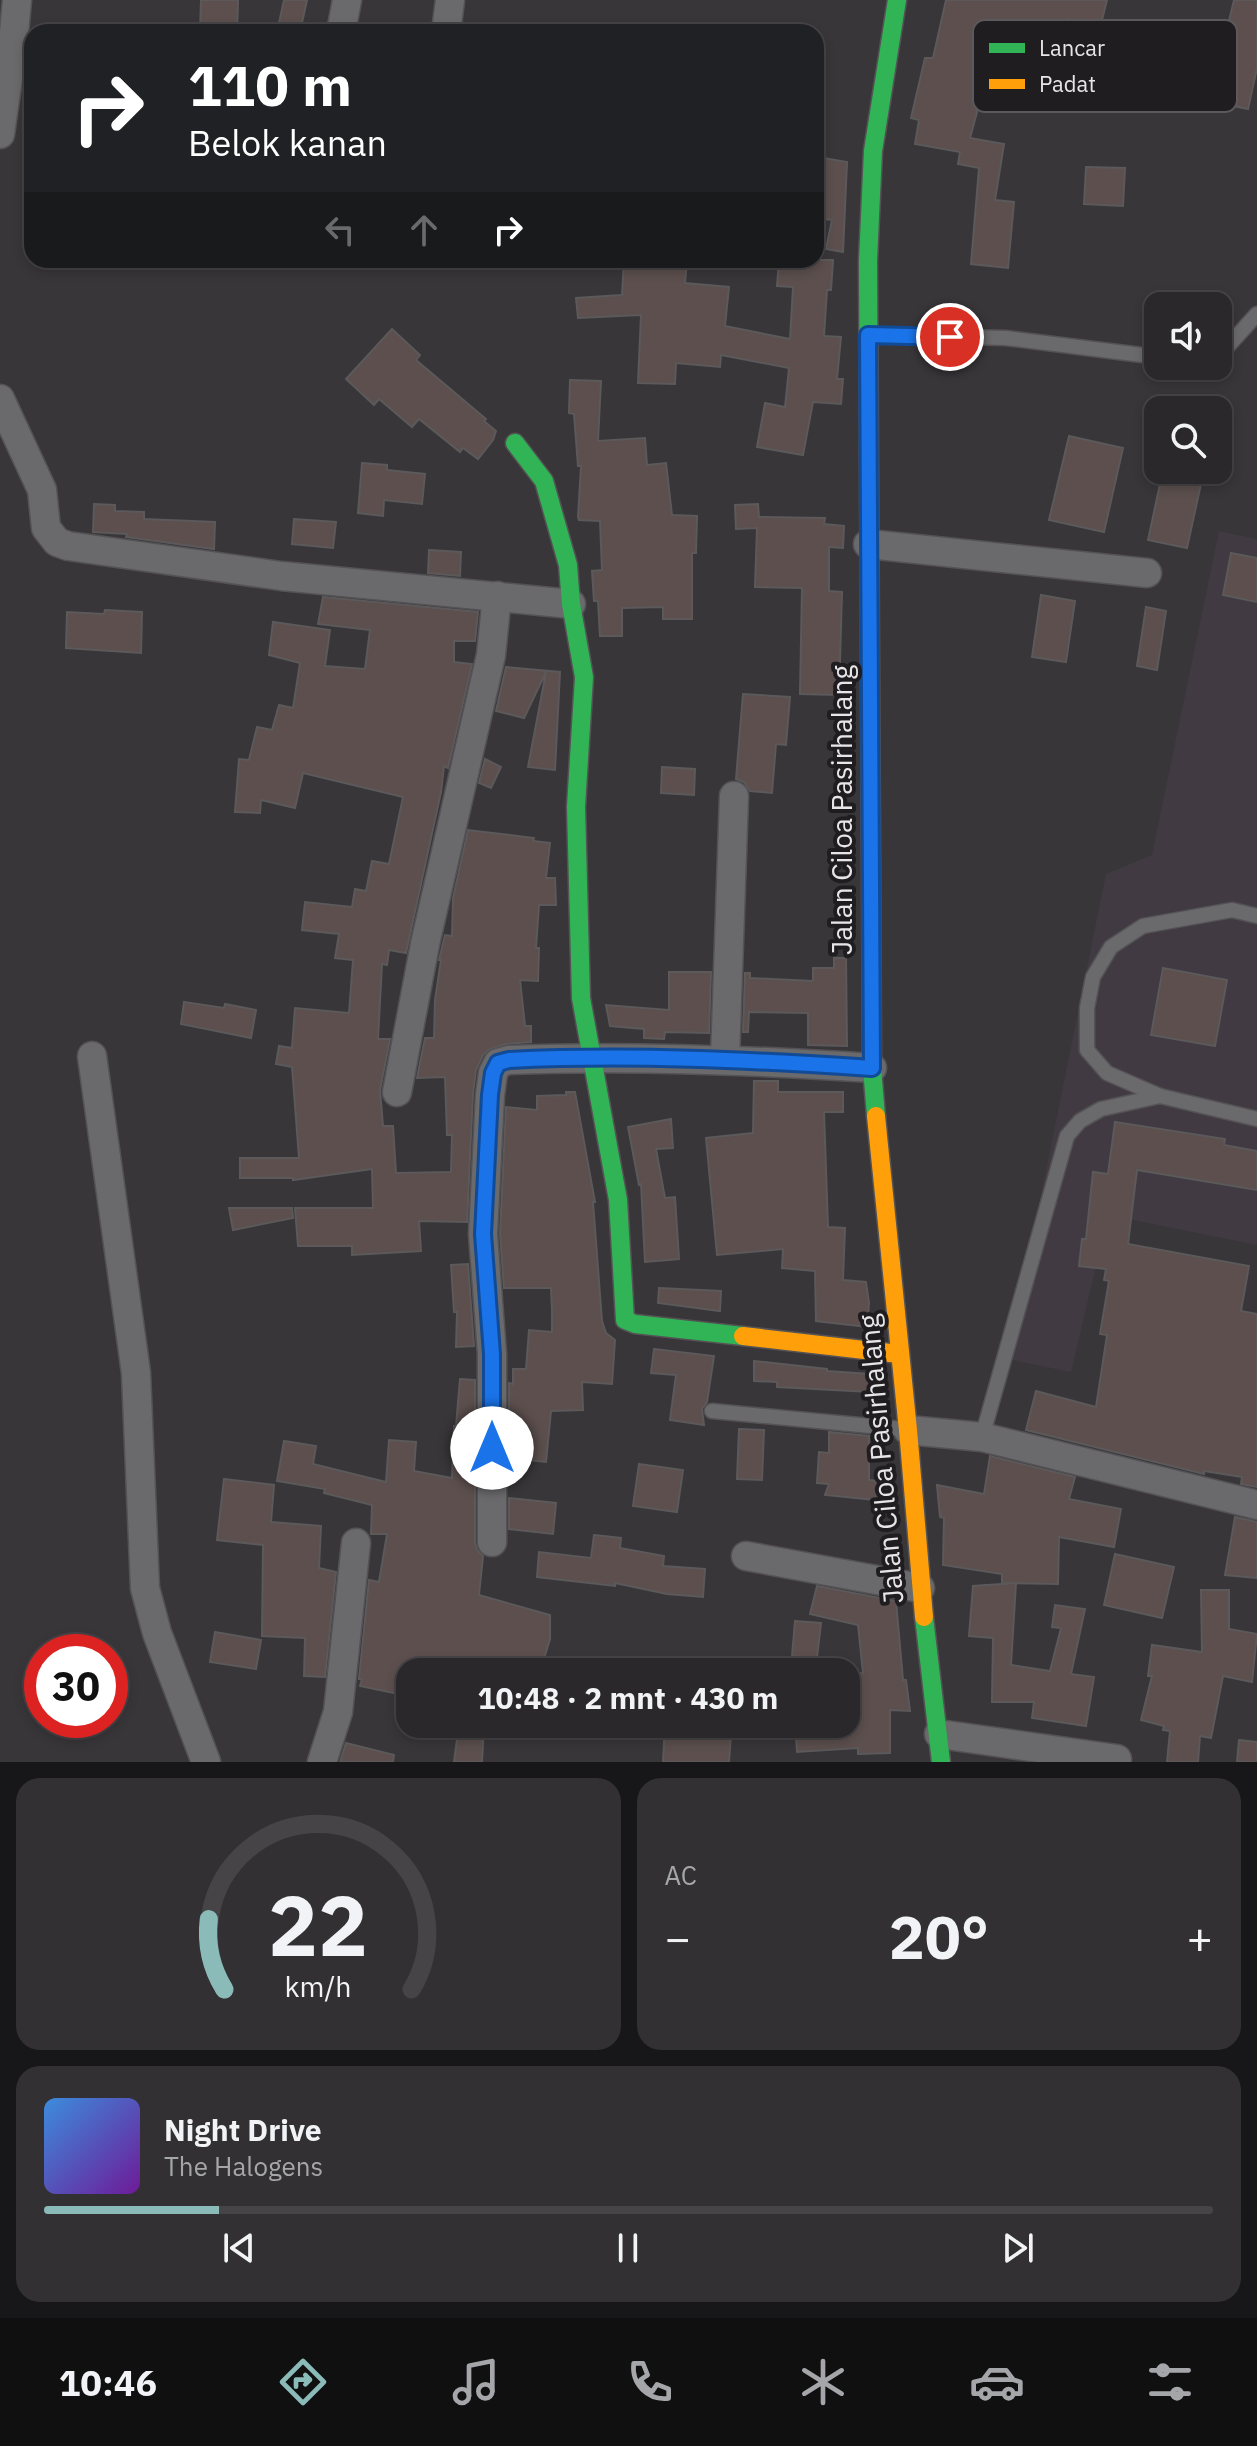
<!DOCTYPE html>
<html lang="id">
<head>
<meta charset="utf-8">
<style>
  :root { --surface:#2a282b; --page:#323033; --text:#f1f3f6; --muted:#a5a6a9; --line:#464447; --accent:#8bbbb9 }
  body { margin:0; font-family:"IBM Plex Sans",sans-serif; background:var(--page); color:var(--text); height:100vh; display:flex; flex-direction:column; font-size:30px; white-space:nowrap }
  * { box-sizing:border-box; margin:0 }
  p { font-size:26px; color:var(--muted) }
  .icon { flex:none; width:44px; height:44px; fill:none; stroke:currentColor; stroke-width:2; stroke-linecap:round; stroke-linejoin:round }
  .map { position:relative; height:1762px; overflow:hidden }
  .sheet { display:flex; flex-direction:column; gap:16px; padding:16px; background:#171618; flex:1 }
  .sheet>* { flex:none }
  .top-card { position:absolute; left:24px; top:24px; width:800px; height:244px; border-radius:24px; box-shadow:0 4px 12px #0003,0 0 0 2px var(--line); background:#202124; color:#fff; overflow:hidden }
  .controls { position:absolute; left:1144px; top:292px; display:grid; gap:16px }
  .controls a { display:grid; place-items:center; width:88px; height:88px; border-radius:16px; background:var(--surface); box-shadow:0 4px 12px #0003,0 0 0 2px var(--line); font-size:40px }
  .speed { position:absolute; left:24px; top:1634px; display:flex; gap:16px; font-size:40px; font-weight:700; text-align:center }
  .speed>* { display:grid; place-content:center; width:104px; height:104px; border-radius:50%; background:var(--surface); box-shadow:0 4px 12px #0003,0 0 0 2px var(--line); line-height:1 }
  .speed .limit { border:12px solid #d22; background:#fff; color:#111 }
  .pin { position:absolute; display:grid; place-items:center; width:68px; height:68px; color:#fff; margin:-34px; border:4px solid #fff; border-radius:50%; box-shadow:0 2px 8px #0007 }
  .me { position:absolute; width:88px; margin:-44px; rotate:0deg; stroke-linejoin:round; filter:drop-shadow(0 0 6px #0008) }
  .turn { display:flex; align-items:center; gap:28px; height:168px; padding:0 32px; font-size:36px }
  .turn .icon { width:104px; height:104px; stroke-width:2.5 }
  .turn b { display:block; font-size:56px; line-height:68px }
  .lanes { display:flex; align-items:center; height:76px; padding:0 32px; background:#0003; justify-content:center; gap:40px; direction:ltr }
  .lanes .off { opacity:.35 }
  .big { font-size:60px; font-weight:700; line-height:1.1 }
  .sheet .card { flex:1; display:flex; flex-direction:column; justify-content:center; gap:12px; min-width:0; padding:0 28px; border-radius:24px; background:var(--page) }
  .sheet .dial { align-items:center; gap:0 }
  .dial svg { height:208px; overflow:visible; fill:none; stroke:var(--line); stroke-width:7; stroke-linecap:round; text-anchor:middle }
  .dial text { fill:var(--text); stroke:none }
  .song { display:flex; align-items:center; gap:24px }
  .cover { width:96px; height:96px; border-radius:12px; background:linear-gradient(135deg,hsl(210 70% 55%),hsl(280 70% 35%)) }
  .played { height:8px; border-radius:4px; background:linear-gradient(90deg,var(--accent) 15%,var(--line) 15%) }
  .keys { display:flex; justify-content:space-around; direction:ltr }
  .heat { display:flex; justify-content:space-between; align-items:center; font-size:44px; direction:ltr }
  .sheet .tiles { flex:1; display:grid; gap:16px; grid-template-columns:1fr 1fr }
  .card:last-child { grid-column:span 2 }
  .trip { position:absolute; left:396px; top:1658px; width:464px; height:80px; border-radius:24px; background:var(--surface); box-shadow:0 4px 12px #0003,0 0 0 2px var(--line); font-weight:700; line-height:80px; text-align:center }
  .tabs { display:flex; height:128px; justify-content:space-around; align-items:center; background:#111011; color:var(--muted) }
  .tabs .icon { width:56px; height:56px }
  .tabs .current { color:var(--accent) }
  .tabs b { font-size:36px; color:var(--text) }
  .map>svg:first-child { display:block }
</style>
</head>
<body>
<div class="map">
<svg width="1257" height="1762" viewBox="0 0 1257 1762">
  <rect width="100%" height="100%" fill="#383639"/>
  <path fill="#413a43" d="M1219 531 1257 539V1245L1108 1215 1071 1372 1008 1359 1106 874 1152 855Z"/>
  <g fill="#5c4f4e" stroke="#5b595a" stroke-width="2">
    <path d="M201 0H238L237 32H200Z"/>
    <path d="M284 0H307L300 32H277Z"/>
    <path d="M946 0H1107L1100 28 1067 19 1063 48 1023 43 1015 74 989 68 970 138 1004 144 995 200 1014 202 1008 268 971 264 979 168 958 164 960 152 915 144 919 120 911 118 925 58H933Z"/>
    <path d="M1234 0H1257V68L1248 109 1228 105 1237 63 1220 58Z"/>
    <path d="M818 157 847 162 843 252 826 249 832 220 816 218 820 179H816Z"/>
    <path d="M1086 167 1125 168 1123 206 1084 204Z"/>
    <path d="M624 260H687L685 283 729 287 725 326 790 339 793 287 777 286 779 260H833L831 290H827L824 336 841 337 837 379H843L841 404 813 402 803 455 757 447 765 403 785 407 789 368 721 355 720 367 676 363 675 384 638 383 641 315 578 318 576 298 622 295Z"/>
    <path d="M392 329 420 355 416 360 486 419 484 421 496 431 493 440 478 459 463 448 460 452 419 419 412 427 379 399 374 405 346 379Z"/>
    <path d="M570 380 601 381 598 441 645 438 647 465 666 463 672 515 697 516 696 553H692V619H663V607L622 608V636H600L598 601H594L592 571 602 570 600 521 579 520 578 517 581 466H578L574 414 569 413Z"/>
    <path d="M1069 436 1123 448 1104 532 1049 520Z"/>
    <path d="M362 463 387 465V470L425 474 422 504 384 500 383 516 358 513Z"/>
    <path d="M1163 470H1204L1187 548 1148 540Z"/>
    <path d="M94 504 115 505V511L144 512V519L215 522 214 549 126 537 127 534 93 532Z"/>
    <path d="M758 504 759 517 825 518 824 524 844 526 843 548 829 547V591L842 592 839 695 800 694 802 588 755 587 757 528 736 529 735 505Z"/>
    <path d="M294 519 336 522 333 548 292 544Z"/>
    <path d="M429 550 461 552 460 576 428 573Z"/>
    <path d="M1231 553 1257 558V602L1223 595Z"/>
    <path d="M1041 595 1075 601 1066 662 1032 657Z"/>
    <path d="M323 597 478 612 475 641H454V662L472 664 448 768 444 766 441 792 406 953 389 950 387 965 382 964 378 1039H390L380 1090 383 1126H393L396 1173 451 1172 452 1135H447L445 1077 417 1078 425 1038H434L435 1000 441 960H439L445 935 452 936 453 898 468 830 534 838 533 841 550 843 546 878H555L556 905H539L536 948H539L538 981 520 980 525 1026H531V1042L505 1044 488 1050 483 1055 476 1070 473 1093 467 1222 419 1221 421 1251 352 1255V1246H298L295 1208H373L372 1169 293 1180V1178H240V1158H299L292 1067 276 1064 279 1046 292 1048 295 1008 349 1013 353 960 335 958 339 934 302 930 305 902 352 907 355 889 366 891 372 861 389 864 403 797 303 773 295 808 261 800 260 813 235 812 239 759 249 760 257 727 272 730 279 705 293 708 300 663 269 655 273 622 330 630 325 666 365 669 370 630 318 624Z"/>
    <path d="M1146 607 1166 611 1157 670 1137 666Z"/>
    <path d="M105 610 142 612 141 653 66 648 67 612 104 614Z"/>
    <path d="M506 667 560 672 555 770 528 767 546 672 524 718 496 711Z"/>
    <path d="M743 694 790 697 786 745 776 744 772 793 750 791 744 782 736 779Z"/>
    <path d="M485 759 501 767 491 788 479 783Z"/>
    <path d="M662 767 695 769 694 795 661 793Z"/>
    <path d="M834 958H846L847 1046 808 1045V1013L749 1012 748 1032H743L745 973H750V978L813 981V968H834Z"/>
    <path d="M1163 968 1227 980 1215 1046 1151 1035Z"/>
    <path d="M669 972H711L709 1033 665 1032 664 1039 644 1038V1029L610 1026 606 1005 669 1010Z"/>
    <path d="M184 1002 224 1008 225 1004 256 1010 251 1038 181 1024Z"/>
    <path d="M754 1081H778V1092H843V1112H824L828 1227 845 1228 843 1280 866 1282 869 1303 867 1327 816 1321 815 1271 782 1268 783 1249 717 1255 706 1138 753 1133Z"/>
    <path d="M566 1092H575L595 1202H593L602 1321 606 1333 615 1340 612 1384 582 1382 583 1410 551 1411 546 1462 509 1458V1383L513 1384V1369H526L529 1330 552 1332V1311L551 1288H504L500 1234 506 1107 537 1110V1096L566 1095Z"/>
    <path d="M671 1119 673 1148 656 1149 665 1198 675 1197 679 1259 645 1262 641 1184 639 1185 628 1127Z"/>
    <path d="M1115 1122 1225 1139 1224 1145 1257 1151V1190L1137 1170 1128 1244 1249 1266 1241 1311 1257 1314V1487L1241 1484 1242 1477 1204 1471V1474L1026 1430 1036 1391 1096 1407 1107 1335 1100 1334 1109 1281 1104 1280 1106 1269 1079 1266 1082 1239H1086L1093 1172 1108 1174Z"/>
    <path d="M229 1208H292L293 1218 233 1230Z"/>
    <path d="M468 1264 474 1346 456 1347 457 1312H454L451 1265Z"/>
    <path d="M659 1288 721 1291 720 1311 658 1303Z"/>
    <path d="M654 1349 714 1356 707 1402 702 1409 704 1425 670 1420 676 1375 651 1373Z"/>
    <path d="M754 1361 827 1369V1371L870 1374V1392L777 1387V1382L754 1381Z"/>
    <path d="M460 1379 475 1380V1542L477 1550 483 1556 479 1595 550 1615V1639L540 1672H473L433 1664 431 1672H409L404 1695 360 1686 362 1679H359L369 1580 379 1582 387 1534H371L372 1505 324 1493 325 1489 277 1481 284 1441 316 1446 313 1464 386 1482 389 1440 416 1442 414 1471 452 1478 454 1426H456Z"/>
    <path d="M739 1429 764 1430 762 1480 737 1479Z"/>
    <path d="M829 1432 869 1436V1480L887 1482 889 1508 884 1507 885 1501 825 1495 829 1484 817 1483 819 1452 829 1453Z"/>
    <path d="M990 1456 1075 1477 1069 1499 1121 1509 1114 1547 1059 1537 1058 1584 1002 1583V1574L943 1565 944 1518 940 1517 937 1485 984 1494Z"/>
    <path d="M639 1464 683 1470 677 1512 633 1506Z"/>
    <path d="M224 1479 274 1485 271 1522 321 1526 319 1568 336 1572 325 1677 304 1676 305 1638 262 1636 263 1545 217 1540Z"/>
    <path d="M509 1498 556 1503 553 1534 509 1529Z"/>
    <path d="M1235 1517 1257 1522V1578L1225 1575Z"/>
    <path d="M594 1535 621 1538 620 1548 664 1556 663 1566 705 1569 703 1597 667 1594 615 1583V1586L537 1577 539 1552 591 1558Z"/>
    <path d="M1115 1554 1174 1567 1162 1618 1104 1605Z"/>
    <path d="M1016 1583 1011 1665 1050 1671 1061 1628 1052 1627 1055 1605 1085 1609 1071 1674 1094 1677 1086 1726 1032 1718 1034 1702H992L993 1638 969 1636 973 1586Z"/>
    <path d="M817 1586 896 1601 903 1680H906L910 1711 890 1710V1753L858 1754V1748L797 1752 795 1724H849L846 1674 863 1673 858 1625 810 1614Z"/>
    <path d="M1201 1590H1229V1629L1257 1634 1252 1682 1223 1676 1211 1738 1200 1736 1198 1762H1167L1170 1731 1163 1730 1164 1726 1141 1720 1152 1676H1148L1152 1645 1202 1652Z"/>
    <path d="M795 1621 821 1623 817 1658 792 1656Z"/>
    <path d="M215 1632 261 1640 256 1669 210 1662Z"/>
    <path d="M459 1724H484L482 1762H454Z"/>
    <path d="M665 1724H710V1733L731 1734 729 1762H663Z"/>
    <path d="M1239 1740 1257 1742V1762H1237Z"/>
    <path d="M346 1743 394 1755 393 1762H340Z"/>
  </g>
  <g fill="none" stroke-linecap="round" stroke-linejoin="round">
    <g stroke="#545255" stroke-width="17">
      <g id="lane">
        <path d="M872 335 1006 338 1158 357"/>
        <path d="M1218 357 1257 314"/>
        <path d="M1160 1096 1107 1073 1087 1050V1008L1093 977 1111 947 1143 926 1232 910 1257 916"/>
        <path d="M712 1411 902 1429"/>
        <path d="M982 1437 1067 1136 1080 1121 1101 1109 1160 1096 1257 1119"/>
      </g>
    </g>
    <g stroke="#545255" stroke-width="31">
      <g id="street">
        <path d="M341 32 347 0"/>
        <path d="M446 32 450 0"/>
        <path d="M0 134 13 44 17 0"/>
        <path d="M0 399 42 490 46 528 57 542 68 546 281 576 571 604"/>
        <path d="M868 544 1147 573"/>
        <path d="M92 1056 136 1373 145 1588 157 1633 206 1762"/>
        <path d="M725 1059 734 796"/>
        <path d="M397 1092 425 944 491 655 497 596"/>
        <path d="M908 1430 982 1437 1257 1505"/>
        <path d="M492 1542V1354L483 1234 490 1095 493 1073 498 1063 509 1060C631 1055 751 1060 872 1068"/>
        <path d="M746 1556 920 1588"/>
        <path d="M939 1734 1117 1759"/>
        <path d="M322 1762 338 1712 356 1543"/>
      </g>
    </g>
    <g stroke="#545255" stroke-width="21">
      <g id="fast">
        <path d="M515 443 544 481 568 565 571 604 584 677 576 807 581 998 618 1200 625 1320 635 1324 743 1336"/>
        <path d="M876 1116 872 1068 868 261 873 151 897 0"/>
        <path d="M924 1617 941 1762"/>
      </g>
    </g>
    <g stroke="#545255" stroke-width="21">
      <g id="slow">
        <path d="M876 1116 908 1430 924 1617"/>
        <path d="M743 1336 899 1354"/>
      </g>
    </g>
    <use href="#lane" stroke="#6a696b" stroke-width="14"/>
    <use href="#street" stroke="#6a696b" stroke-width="28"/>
    <use href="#fast" stroke="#30b455" stroke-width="18"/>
    <use href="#slow" stroke="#ff9f0a" stroke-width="18"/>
  </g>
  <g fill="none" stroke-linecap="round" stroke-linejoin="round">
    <g stroke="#114b97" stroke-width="20">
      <path id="route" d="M492 1448V1354L483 1234 490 1095 493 1073 498 1063 509 1060C630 1054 751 1060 872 1068L868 335 950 337"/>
    </g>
    <use href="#route" stroke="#1a73e8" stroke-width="14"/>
  </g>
  <g text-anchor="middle" stroke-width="8" stroke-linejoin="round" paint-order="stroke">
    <g font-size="28" fill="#e7e5e8" stroke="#1f1d1f">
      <text transform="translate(842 810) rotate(-90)" y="10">Jalan Ciloa Pasirhalang</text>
      <text transform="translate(881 1459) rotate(-95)" y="10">Jalan Ciloa Pasirhalang</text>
    </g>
  </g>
  <rect x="973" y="20" width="264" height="92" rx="12" fill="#1f1d1f" stroke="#5b595b" stroke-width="2"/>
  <rect x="989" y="43" width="36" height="10" fill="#30b455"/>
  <rect x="989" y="79" width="36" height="10" fill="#ff9f0a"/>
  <g font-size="22" fill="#e7e5e8">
    <text x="1039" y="56">Lancar</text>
    <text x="1039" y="92">Padat</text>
  </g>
</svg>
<div class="controls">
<a><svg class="icon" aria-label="sound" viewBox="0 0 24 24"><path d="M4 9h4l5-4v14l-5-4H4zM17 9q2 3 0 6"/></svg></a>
<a><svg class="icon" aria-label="search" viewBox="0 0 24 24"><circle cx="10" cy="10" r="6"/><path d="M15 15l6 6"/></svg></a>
</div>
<div class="speed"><div class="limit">30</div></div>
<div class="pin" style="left:950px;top:337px;background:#d93025"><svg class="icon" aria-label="arrive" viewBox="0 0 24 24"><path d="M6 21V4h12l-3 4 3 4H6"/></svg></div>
<svg class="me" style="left:492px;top:1448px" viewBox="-20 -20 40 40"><circle r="19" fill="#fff"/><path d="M0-13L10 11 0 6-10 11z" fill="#1a73e8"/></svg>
<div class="trip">10:48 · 2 mnt · 430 m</div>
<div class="top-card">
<div class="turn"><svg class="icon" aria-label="right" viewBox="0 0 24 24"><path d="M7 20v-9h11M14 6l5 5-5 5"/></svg><div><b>110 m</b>Belok kanan</div></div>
<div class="lanes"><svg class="icon off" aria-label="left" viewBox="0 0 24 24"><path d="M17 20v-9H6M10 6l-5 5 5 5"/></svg><svg class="icon off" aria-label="ahead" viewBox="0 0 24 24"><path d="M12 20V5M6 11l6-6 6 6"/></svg><svg class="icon" aria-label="right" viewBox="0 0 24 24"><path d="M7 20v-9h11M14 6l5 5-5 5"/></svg></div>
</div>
</div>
<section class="sheet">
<div class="tiles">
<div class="card dial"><svg viewBox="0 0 100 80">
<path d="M14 69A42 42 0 1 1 86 69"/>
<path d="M14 69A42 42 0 0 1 8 42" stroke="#8bbbb9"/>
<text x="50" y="56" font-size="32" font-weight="700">22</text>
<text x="50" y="72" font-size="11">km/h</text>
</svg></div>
<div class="card"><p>AC</p>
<div class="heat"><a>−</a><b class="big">20°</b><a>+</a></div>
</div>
<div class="card">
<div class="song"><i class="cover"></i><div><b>Night Drive</b><p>The Halogens</p></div></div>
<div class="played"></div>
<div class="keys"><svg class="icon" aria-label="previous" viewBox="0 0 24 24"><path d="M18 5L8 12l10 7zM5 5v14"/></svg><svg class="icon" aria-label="pause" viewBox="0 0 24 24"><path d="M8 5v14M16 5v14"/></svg><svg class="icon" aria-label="next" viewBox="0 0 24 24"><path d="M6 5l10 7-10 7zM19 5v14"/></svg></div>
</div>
</div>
</section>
<nav class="tabs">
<b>10:46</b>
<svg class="icon current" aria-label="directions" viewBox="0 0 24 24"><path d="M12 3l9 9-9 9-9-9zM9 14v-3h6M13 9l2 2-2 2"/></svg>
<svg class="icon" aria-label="music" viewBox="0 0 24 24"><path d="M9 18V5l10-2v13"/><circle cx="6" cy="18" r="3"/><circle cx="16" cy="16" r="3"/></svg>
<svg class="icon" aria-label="phone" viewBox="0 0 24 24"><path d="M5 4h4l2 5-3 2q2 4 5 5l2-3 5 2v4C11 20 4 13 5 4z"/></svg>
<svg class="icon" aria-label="climate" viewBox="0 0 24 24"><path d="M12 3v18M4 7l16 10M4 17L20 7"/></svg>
<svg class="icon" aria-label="car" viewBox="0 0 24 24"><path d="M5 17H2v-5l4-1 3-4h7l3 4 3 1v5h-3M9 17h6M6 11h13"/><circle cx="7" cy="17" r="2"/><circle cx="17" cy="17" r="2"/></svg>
<svg class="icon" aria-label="filters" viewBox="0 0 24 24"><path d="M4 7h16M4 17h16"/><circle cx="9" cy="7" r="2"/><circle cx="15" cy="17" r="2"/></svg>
</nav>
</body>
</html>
